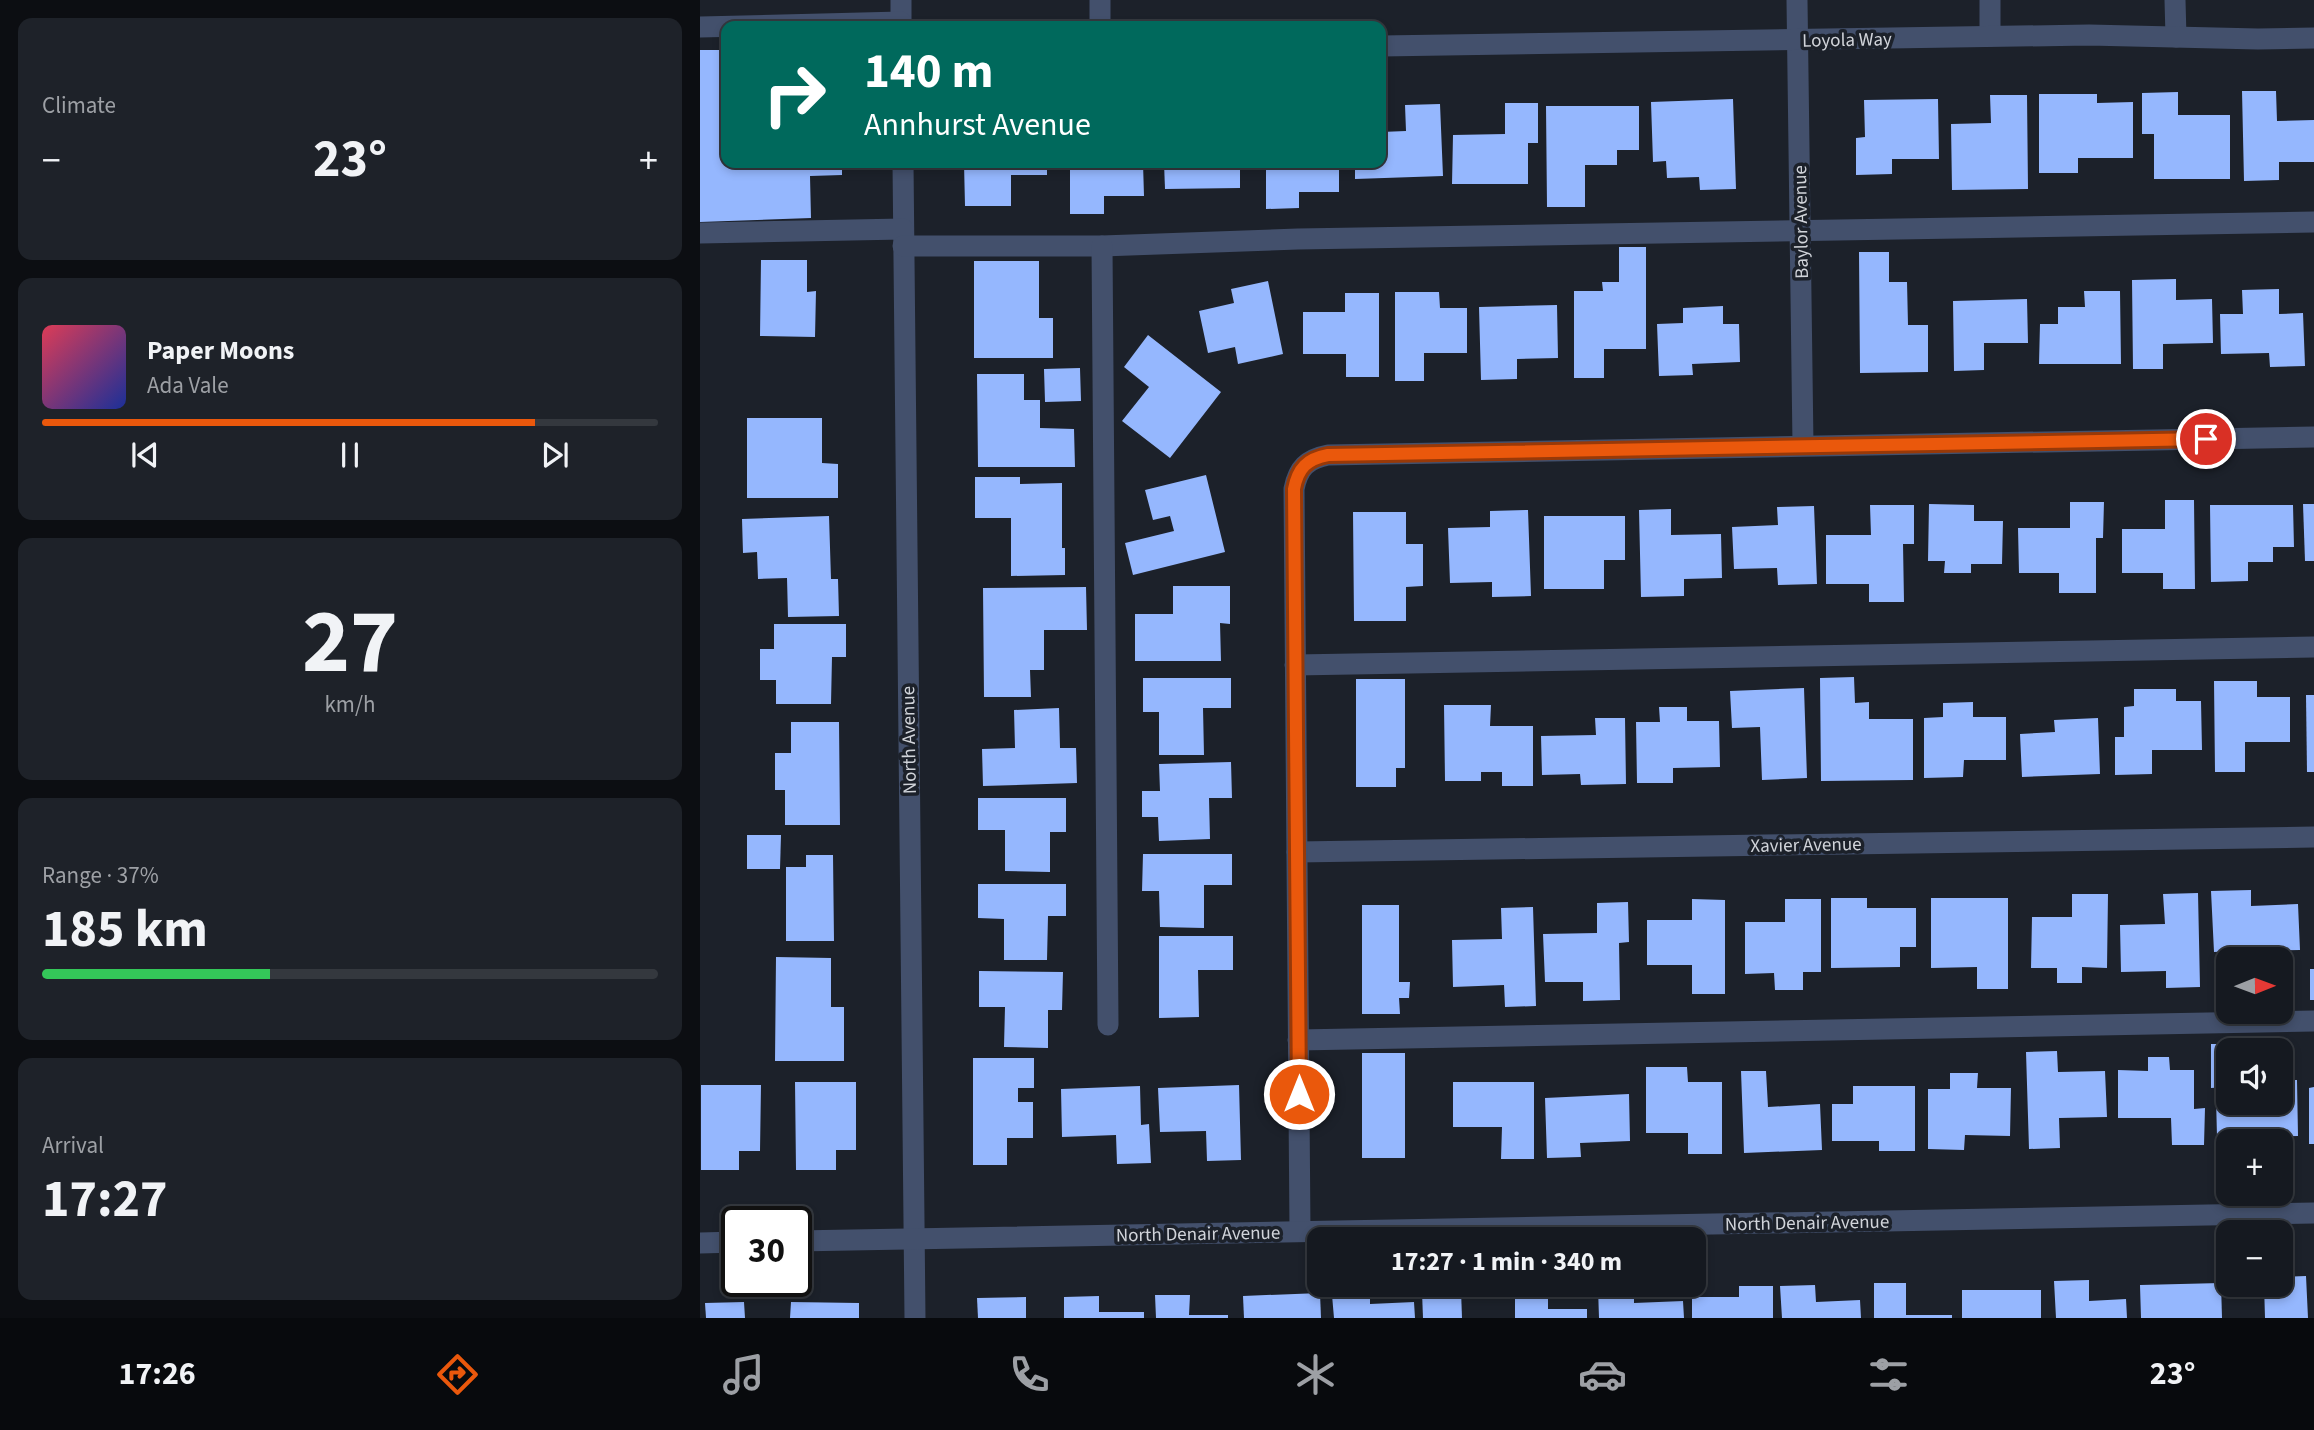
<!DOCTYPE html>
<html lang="en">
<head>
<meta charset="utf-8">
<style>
  :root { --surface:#151920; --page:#1e2229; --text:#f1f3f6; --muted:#9da0a5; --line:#34383e; --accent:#ea580c }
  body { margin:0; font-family:"Source Sans 3",sans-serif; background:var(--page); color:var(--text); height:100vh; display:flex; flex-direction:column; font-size:26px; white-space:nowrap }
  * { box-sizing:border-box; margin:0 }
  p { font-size:23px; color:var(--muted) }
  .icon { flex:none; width:38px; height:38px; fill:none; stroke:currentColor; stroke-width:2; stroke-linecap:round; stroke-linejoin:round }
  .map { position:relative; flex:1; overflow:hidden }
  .panel { display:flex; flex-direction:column; gap:18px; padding:18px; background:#0c0e12; width:700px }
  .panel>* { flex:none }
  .top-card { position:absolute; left:21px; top:21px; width:665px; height:147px; border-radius:14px; box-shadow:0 4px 10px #0003,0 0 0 2px var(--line); background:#00695c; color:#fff; overflow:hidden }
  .needle { width:46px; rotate:89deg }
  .fabs { position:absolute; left:1516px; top:947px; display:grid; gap:14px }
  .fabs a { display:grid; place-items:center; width:77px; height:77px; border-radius:14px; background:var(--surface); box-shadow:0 4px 10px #0003,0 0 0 2px var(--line); font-size:35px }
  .speed { position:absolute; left:21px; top:1206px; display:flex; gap:14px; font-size:35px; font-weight:700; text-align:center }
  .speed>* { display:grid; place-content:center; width:91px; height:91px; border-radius:50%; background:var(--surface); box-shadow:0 4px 10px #0003,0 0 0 2px var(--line); line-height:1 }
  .speed .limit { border:4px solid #111; border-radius:10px; background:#fff; color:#111 }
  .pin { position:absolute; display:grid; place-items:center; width:60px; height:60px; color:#fff; margin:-30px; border:4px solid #fff; border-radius:50%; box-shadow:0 2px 7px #0007 }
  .me { position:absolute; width:77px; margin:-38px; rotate:0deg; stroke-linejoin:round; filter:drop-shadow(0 0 5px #0008) }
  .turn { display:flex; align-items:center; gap:24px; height:147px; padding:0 28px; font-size:32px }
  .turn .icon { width:91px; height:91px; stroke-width:2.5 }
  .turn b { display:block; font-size:49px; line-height:60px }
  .big { font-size:52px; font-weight:700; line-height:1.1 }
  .panel .card { flex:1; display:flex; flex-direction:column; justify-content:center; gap:10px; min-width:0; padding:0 24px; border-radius:14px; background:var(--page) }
  .panel .dial { align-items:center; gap:0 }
  .dial b { font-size:91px; line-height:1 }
  .song { display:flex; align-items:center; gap:21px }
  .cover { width:84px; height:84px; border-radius:10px; background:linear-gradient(135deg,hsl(350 70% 55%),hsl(230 70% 35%)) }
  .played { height:7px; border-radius:4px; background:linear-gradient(90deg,var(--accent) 80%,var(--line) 80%) }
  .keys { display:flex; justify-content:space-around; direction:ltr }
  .heat { display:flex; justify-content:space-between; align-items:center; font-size:38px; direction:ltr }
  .charge { height:10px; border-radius:5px; background:linear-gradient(90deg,#34c759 37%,var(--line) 0) }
  .trip { position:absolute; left:607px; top:1227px; width:399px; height:70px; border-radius:14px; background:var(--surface); box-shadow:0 4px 10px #0003,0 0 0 2px var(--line); font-weight:700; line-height:70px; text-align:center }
  .dock { display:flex; height:112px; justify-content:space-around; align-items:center; background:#080a0d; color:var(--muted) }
  .dock .icon { width:49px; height:49px }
  .dock .current { color:var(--accent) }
  .dock b { font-size:32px; color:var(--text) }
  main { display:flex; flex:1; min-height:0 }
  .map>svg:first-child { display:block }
</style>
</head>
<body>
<main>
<section class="panel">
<div class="card"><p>Climate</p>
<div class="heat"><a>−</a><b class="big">23°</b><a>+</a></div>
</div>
<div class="card">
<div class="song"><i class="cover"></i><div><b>Paper Moons</b><p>Ada Vale</p></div></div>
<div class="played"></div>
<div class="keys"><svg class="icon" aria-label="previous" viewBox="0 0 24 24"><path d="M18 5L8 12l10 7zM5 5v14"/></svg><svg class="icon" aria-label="pause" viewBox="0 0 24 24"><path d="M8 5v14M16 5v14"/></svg><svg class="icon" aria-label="next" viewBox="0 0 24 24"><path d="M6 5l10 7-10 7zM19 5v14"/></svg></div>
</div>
<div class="card dial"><b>27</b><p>km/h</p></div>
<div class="card"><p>Range · 37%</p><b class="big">185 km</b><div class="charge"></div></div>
<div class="card"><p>Arrival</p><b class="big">17:27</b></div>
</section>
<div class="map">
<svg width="1614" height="1318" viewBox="0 0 1614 1318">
  <rect width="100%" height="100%" fill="#1c212a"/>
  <g fill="#95b7fe">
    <path d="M0 50H26V163H142V175L110 176 111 218 0 222Z"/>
    <path d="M1542 91H1576L1577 121 1614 120V162H1579V180L1544 181Z"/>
    <path d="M1478 92V115H1530V179H1454V134H1442V93Z"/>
    <path d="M1339 94H1397V103L1433 102V158H1378V173H1339Z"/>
    <path d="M1290 95H1327L1328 189 1252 190 1251 124 1291 123Z"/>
    <path d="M1033 99 1036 189 1000 190 999 177 967 178 966 161 953 162 951 102Z"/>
    <path d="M1238 99 1239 159H1192V174L1156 175V138L1165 137 1164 100Z"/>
    <path d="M805 103H838V143H828V184H752L753 135 805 134Z"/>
    <path d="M740 104 743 176 655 179V163H681V132L706 131 705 105Z"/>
    <path d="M846 106H939V150H917V165H885V207H847Z"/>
    <path d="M264 163H347V175H311V206H265Z"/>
    <path d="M370 163H443L444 196H404V214H370Z"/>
    <path d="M464 163H540V188L465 189Z"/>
    <path d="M566 163H639V192H599V208L566 209Z"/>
    <path d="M919 247H946V349H904V378H874V291H903L902 282H919Z"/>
    <path d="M1159 252H1189V282H1207L1208 325H1228V372L1160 373Z"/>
    <path d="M61 260H107V292L116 291 115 337 60 336Z"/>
    <path d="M274 261H339V318H353V358H274Z"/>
    <path d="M1476 279V300L1512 299 1513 343 1463 344V369H1433L1432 280Z"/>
    <path d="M568 281 583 354 538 364 535 347 508 353 499 311 534 303 531 289Z"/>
    <path d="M1579 289V314L1603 313 1605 366 1570 367 1569 353 1521 354 1520 314H1543L1542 290Z"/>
    <path d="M1384 291H1420L1421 364H1339L1340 324H1358V307H1385Z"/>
    <path d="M695 292H739L740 308H767V353H724V381H695Z"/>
    <path d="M645 293H679V377H646V354H603V312H645Z"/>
    <path d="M1327 299 1328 343H1284V370L1254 371 1253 301Z"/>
    <path d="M857 305 858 358 817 359V379L781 380 779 307Z"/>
    <path d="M1023 306V324H1039L1040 362 992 364 993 375 959 376 957 324 983 323V308Z"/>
    <path d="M448 335 521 392 470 458 422 421 449 387 424 367Z"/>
    <path d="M380 368 381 401 345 402 344 369Z"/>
    <path d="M277 374H324V400H340V428L374 429 375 467H278Z"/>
    <path d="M47 418H122V463L138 464V498H47Z"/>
    <path d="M506 475 525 552 433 575 425 543 474 531 470 516 453 520 445 490Z"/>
    <path d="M275 477H320V484L362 483V548H365V575L311 576V518H275Z"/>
    <path d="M1465 500H1494L1495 589H1463V573H1422V529H1465Z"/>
    <path d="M1370 502H1404L1403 538H1396V593H1359V573H1319L1318 528H1370Z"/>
    <path d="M1229 504 1274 505V521H1303L1302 564H1271V573H1244L1245 561H1228Z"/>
    <path d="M1603 504H1614V561H1605Z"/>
    <path d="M1170 505H1214V544H1203L1204 602H1169V584H1126V535H1171Z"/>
    <path d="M1510 505H1593L1594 547H1573V562H1548V581L1511 582Z"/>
    <path d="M1114 506 1117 584 1078 585 1077 568 1034 569 1032 527 1078 525 1077 507Z"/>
    <path d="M971 509V535L1021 534 1022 578 984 579V596L941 597 939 510Z"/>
    <path d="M828 510 831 596 792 597V582L750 583 748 528 790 527V511Z"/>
    <path d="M653 512H706V544H723V586L706 587V621H654Z"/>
    <path d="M129 516 131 579H138L139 616 88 617 87 578 58 579 57 552 43 553 42 519Z"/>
    <path d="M844 516H925V560H904V589H844Z"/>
    <path d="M473 586H530V624L520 623 521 661H435V614H473Z"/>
    <path d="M386 587 387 630H344V670H330L331 697H284L283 588Z"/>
    <path d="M74 624H146V657H132L131 704H76V680H60V649H74Z"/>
    <path d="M1154 677 1155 703 1169 702V719H1213V780L1121 781 1120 678Z"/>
    <path d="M443 678H531V708H503L504 755H459V712H443Z"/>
    <path d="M656 679H705V768H696V787H656Z"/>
    <path d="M1514 681H1557V697H1590V742H1545V772H1515Z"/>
    <path d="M1104 688 1107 778 1062 780 1060 727 1032 728 1030 691Z"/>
    <path d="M1434 689H1476V701H1501L1502 750H1452V774L1415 775V737H1424V707L1434 706Z"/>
    <path d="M1606 695H1614V772H1607Z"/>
    <path d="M1273 702V717H1306V760H1264L1263 777 1224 778V718L1243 717V703Z"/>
    <path d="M744 705H791L790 726H833V786H802V772H781V781H745Z"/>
    <path d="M959 707H987V721H1019L1020 767 973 768V783H937L936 722H960Z"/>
    <path d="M359 708 360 748H376L377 783 283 786 282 749 315 748 314 710Z"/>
    <path d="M895 718H925L926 784 881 785 880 774 842 775 841 736 896 735Z"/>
    <path d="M1398 718 1400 774 1322 777 1320 734 1355 732 1354 720Z"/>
    <path d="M91 722H139L140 825H85V790H75V753H91Z"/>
    <path d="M531 762 532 798H509L510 839 459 841 458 817H442V791H460L459 764Z"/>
    <path d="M278 798H366V832H350V872L305 871V830H278Z"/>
    <path d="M47 835H81L80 869H47Z"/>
    <path d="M443 854H532V885H504V928L460 927 459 891H442Z"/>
    <path d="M106 855H133L134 941H86V867H106Z"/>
    <path d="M278 884H366V916H348L347 960H304V919L278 918Z"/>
    <path d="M1551 890V906L1598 904 1600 950 1561 951 1562 959H1534V951L1514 952 1511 891Z"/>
    <path d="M1498 893 1500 987 1466 988V971L1421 972 1420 925 1465 924 1463 894Z"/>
    <path d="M1372 894H1408L1407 968 1382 967V983H1357V968H1331L1332 917H1372Z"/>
    <path d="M1131 898H1167V908H1216V947H1200V967L1131 968Z"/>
    <path d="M1231 898H1308V989H1277V967L1231 968Z"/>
    <path d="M992 899 1025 900V994H992V965H947V920H992Z"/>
    <path d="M1085 899H1121V972H1103V990H1075L1074 973 1045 974V922H1085Z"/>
    <path d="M928 902 929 942 919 943 920 1000 883 1001V982H845L843 934 897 933V903Z"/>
    <path d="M662 905H699V982H710L709 998H699L700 1014H662Z"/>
    <path d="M833 907 836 1006 805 1007 804 985 753 987 752 940 802 939 801 908Z"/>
    <path d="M459 936H533V970H498L499 1017 459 1018Z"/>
    <path d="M76 957 131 958V1007H144V1061H75Z"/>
    <rect x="1610" y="969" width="4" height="31"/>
    <path d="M279 971 363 972 362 1010H348V1048L304 1047 305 1007H279Z"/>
    <path d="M1511 1044H1550V1050H1528V1087L1511 1088Z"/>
    <path d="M1357 1051 1358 1072 1405 1071 1407 1117 1359 1118 1360 1148 1329 1149 1326 1052Z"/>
    <rect x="662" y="1053" width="43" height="105"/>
    <path d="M1448 1057H1469L1470 1070H1494V1109L1505 1108 1504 1145H1472L1471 1118H1418V1070L1448 1071Z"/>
    <path d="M273 1058H334V1088H318V1102H333V1138H307V1165H273Z"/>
    <path d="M946 1067H987L988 1082H1022V1154H988V1133H946Z"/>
    <path d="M1041 1071H1066L1068 1107 1120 1104 1122 1150 1044 1153Z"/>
    <path d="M1250 1073H1278L1277 1088H1311L1310 1136 1265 1135 1264 1150 1228 1149V1089H1250Z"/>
    <path d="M1580 1080H1597L1598 1136 1517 1137 1516 1097H1528V1102H1580Z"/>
    <path d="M95 1082H156V1150H136V1170H96Z"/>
    <path d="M753 1082H834V1159H801L802 1127H753Z"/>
    <path d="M1 1085H61L60 1151H39V1170H1Z"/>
    <path d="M539 1085 541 1160 507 1161 506 1131 460 1132 458 1088Z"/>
    <path d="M440 1086 441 1125 449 1124 451 1163 417 1164 416 1135 362 1137 361 1089Z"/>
    <path d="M1153 1086H1215V1151H1179V1141H1132V1104H1153Z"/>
    <path d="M1614 1087V1144H1609V1088Z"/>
    <path d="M929 1094 930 1141 880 1143 881 1157 847 1158 845 1098Z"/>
    <path d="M1606 1276 1608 1318H1565L1564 1284H1580V1277Z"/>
    <path d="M1389 1280V1301L1426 1299 1427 1318H1356L1354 1281Z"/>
    <path d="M1174 1283H1206V1315H1252V1318H1174Z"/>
    <path d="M1521 1283 1522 1318H1441L1440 1285Z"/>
    <path d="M1115 1285 1116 1302 1160 1300 1161 1318H1082L1080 1286Z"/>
    <path d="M1039 1286H1073V1318H992V1297H1039Z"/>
    <path d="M934 1287V1303L983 1301 984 1318H899L898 1288Z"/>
    <path d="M761 1290 762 1318H723L722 1292Z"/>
    <path d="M815 1290H848V1309H887V1318H815Z"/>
    <rect x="1262" y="1290" width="79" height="28"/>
    <path d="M620 1293 621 1318H544L543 1296Z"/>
    <path d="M670 1293V1304L714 1302 715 1318H634L632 1295Z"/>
    <path d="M455 1295H490L489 1315H528V1318H456Z"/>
    <path d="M399 1296V1312H444V1318H364V1297Z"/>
    <path d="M326 1297V1318H278L277 1298Z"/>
    <path d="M44 1302 45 1318H6L5 1303Z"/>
    <path d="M91 1302 159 1303V1318H90Z"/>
  </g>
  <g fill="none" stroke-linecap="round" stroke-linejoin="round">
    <g stroke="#43506c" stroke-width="21">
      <path d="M201 0V26"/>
      <path d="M400 0V26"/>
      <path d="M1097 0 1103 445"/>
      <path d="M1290 0V36"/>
      <path d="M1475 0 1476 37"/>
      <path d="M0 27 201 22"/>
      <path d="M681 46 1389 35 1558 39 1614 38"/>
      <path d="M203 163 215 1318"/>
      <path d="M0 233 203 229"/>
      <path d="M203 246H402L598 239 1614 222"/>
      <path d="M402 246 408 1025"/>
      <path d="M595 665 1614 647"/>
      <path d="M597 852 1614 837"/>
      <path d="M598 1040 1614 1021"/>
      <path d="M600 1231 594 489C598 468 607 459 628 455L1614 437"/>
      <path d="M96 1241 1614 1213"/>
      <path d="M0 1243 37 1242"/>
    </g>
  </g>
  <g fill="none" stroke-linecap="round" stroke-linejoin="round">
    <g stroke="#983908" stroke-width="18">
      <path id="route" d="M599 1094 594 489C598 468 607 459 628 455L1506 439"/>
    </g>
    <use href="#route" stroke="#ea580c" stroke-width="12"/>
  </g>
  <g text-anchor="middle" stroke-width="7" stroke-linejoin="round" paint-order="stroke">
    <g font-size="19" fill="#d1d4da" stroke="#1c212a">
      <text transform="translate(1147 39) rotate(-1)" y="7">Loyola Way</text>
      <text transform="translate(1100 222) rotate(-91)" y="7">Baylor Avenue</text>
      <text transform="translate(208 740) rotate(-91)" y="7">North Avenue</text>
      <text transform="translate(1106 844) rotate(-1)" y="7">Xavier Avenue</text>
      <text transform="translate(1107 1222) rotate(-1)" y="7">North Denair Avenue</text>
      <text transform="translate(498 1233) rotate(-1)" y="7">North Denair Avenue</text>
    </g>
  </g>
</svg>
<div class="fabs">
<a><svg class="needle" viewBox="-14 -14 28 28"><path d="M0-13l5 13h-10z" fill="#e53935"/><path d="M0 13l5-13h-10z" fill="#9da0a5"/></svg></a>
<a><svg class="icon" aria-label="sound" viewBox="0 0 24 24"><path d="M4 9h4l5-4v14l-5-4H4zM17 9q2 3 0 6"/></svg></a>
<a>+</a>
<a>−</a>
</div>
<div class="speed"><div class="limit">30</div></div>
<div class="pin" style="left:1506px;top:439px;background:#d93025"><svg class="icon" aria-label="arrive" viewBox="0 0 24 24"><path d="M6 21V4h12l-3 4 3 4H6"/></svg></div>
<svg class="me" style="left:599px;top:1094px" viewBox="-20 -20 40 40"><circle r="17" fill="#ea580c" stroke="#fff" stroke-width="3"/><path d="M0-11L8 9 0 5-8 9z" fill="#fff"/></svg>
<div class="trip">17:27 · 1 min · 340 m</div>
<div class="top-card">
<div class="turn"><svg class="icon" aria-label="right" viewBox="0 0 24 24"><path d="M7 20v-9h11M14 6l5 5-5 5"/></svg><div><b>140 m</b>Annhurst Avenue</div></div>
</div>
</div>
</main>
<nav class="dock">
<b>17:26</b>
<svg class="icon current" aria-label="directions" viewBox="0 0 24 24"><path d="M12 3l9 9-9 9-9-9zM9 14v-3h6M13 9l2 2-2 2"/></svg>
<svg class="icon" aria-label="music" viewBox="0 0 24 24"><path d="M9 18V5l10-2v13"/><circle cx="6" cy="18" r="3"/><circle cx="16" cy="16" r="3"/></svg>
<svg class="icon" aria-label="phone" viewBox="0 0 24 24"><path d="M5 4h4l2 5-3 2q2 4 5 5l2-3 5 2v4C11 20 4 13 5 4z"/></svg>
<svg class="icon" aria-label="climate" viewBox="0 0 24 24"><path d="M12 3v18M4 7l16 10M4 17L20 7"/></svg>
<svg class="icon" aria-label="car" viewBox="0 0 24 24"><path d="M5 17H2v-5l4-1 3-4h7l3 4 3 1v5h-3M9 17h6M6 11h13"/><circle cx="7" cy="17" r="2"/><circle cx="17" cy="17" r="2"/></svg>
<svg class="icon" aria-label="filters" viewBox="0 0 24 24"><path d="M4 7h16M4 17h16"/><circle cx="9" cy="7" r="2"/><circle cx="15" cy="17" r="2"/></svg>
<b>23°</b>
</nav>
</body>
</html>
